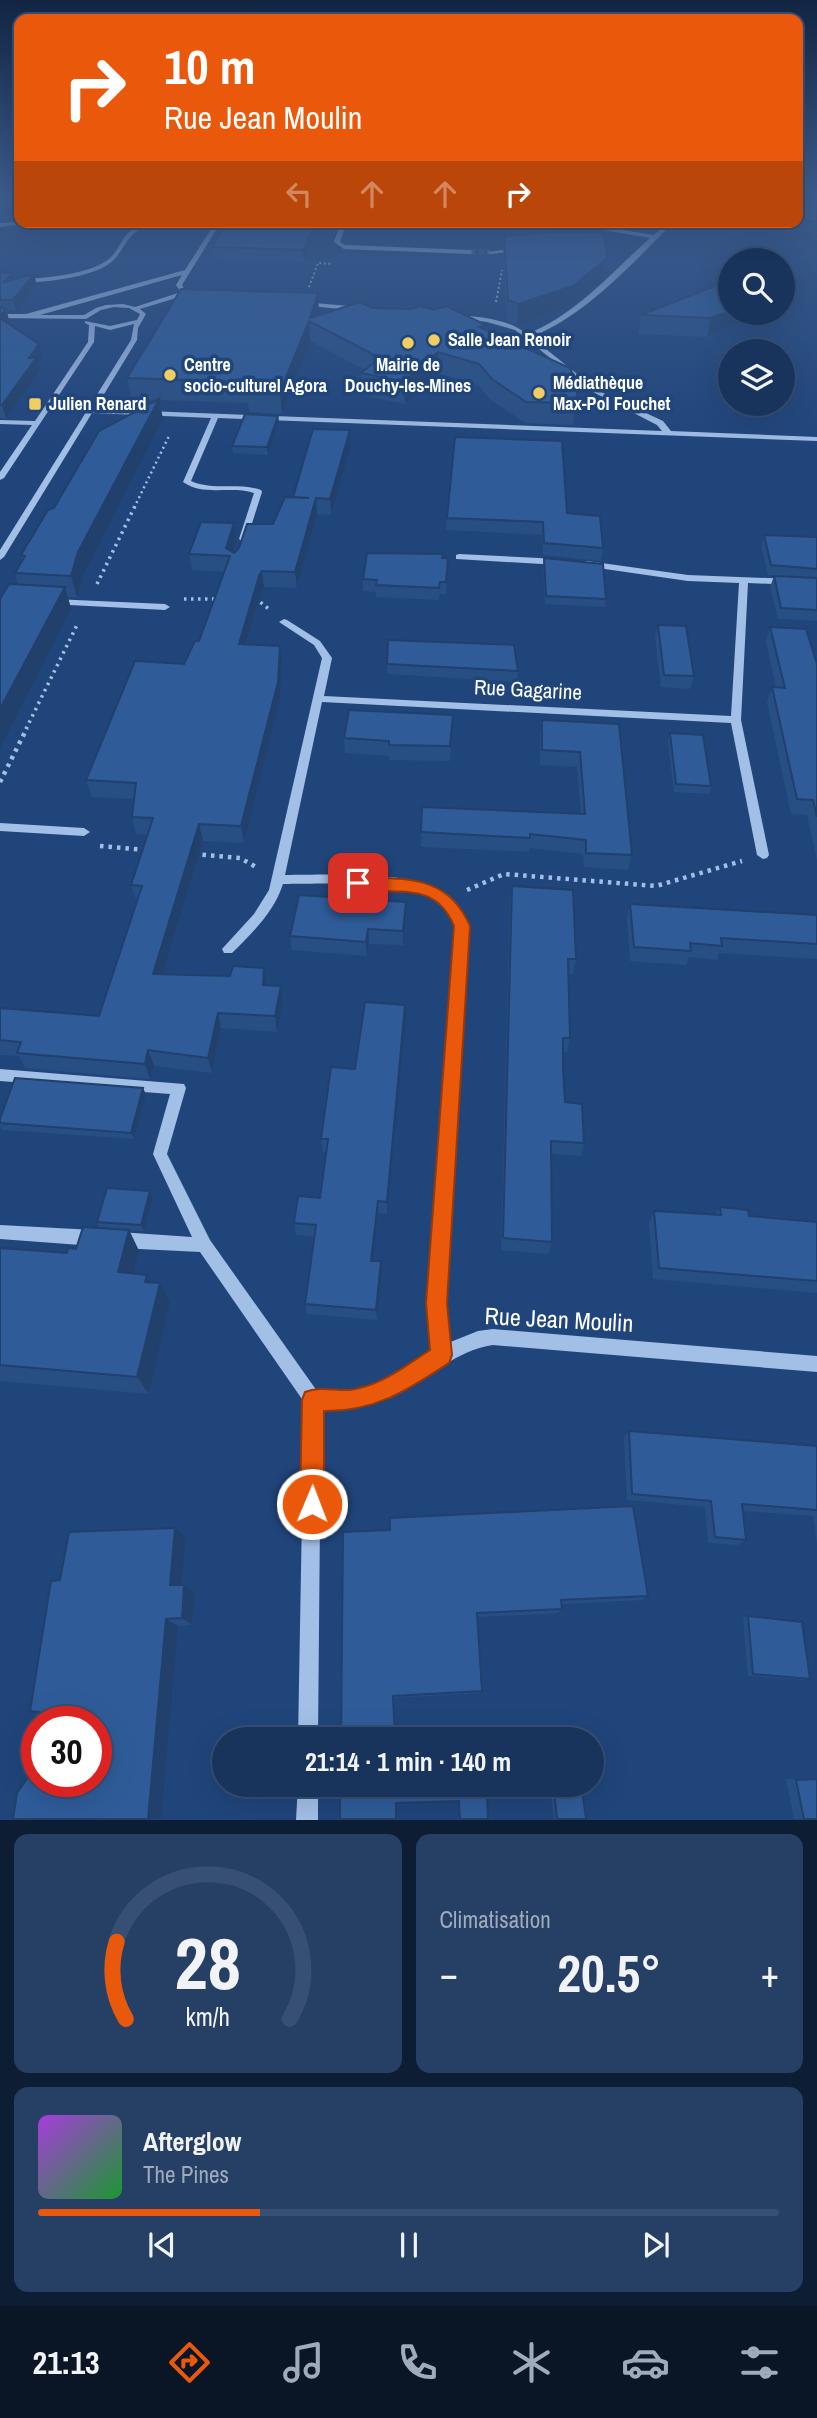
<!DOCTYPE html>
<html lang="fr">
<head>
<meta charset="utf-8">
<style>
  :root { --surface:#18345c; --page:#253f65; --text:#f1f3f6; --muted:#9faabb; --line:#364f72; --accent:#ea580c }
  body { margin:0; font-family:"Archivo Narrow",sans-serif; background:var(--page); color:var(--text); height:100vh; display:flex; flex-direction:column; font-size:26px; white-space:nowrap }
  * { box-sizing:border-box; margin:0 }
  p { font-size:23px; color:var(--muted) }
  .icon { flex:none; width:38px; height:38px; fill:none; stroke:currentColor; stroke-width:2; stroke-linecap:round; stroke-linejoin:round }
  .map { position:relative; height:1820px; overflow:hidden }
  .details { display:flex; flex-direction:column; gap:14px; padding:14px; background:#0d1d33; flex:1 }
  .details>* { flex:none }
  .banner { position:absolute; left:14px; top:14px; width:789px; height:214px; border-radius:14px; box-shadow:0 7px 28px #0002,0 0 0 2px var(--line); background:#ea580c; color:#fff; overflow:hidden }
  .controls { position:absolute; left:718px; top:248px; display:grid; gap:14px }
  .controls a { display:grid; place-items:center; width:77px; height:77px; border-radius:50%; background:var(--surface); box-shadow:0 7px 28px #0002,0 0 0 2px var(--line); font-size:35px }
  .speed { position:absolute; left:21px; top:1706px; display:flex; gap:14px; font-size:35px; font-weight:700; text-align:center }
  .speed>* { display:grid; place-content:center; width:91px; height:91px; border-radius:50%; background:var(--surface); box-shadow:0 7px 28px #0002,0 0 0 2px var(--line); line-height:1 }
  .speed .limit { border:10px solid #d22; background:#fff; color:#111 }
  .pin { position:absolute; display:grid; place-items:center; width:60px; height:60px; color:#fff; margin:-30px; border-radius:14px; box-shadow:0 4px 10px #0006 }
  .me { position:absolute; width:77px; margin:-38px; rotate:1deg; stroke-linejoin:round; filter:drop-shadow(0 0 5px #0008) }
  .turn { display:flex; align-items:center; gap:24px; height:147px; padding:0 35px; font-size:32px }
  .turn .icon { width:91px; height:91px; stroke-width:2.5 }
  .turn b { display:block; font-size:49px; line-height:60px }
  .lanes { display:flex; align-items:center; height:66px; padding:0 35px; background:#0003; justify-content:center; gap:35px; direction:ltr }
  .lanes .off { opacity:.35 }
  .big { font-size:52px; font-weight:800; line-height:1.1 }
  .details .tile { flex:1; display:flex; flex-direction:column; justify-content:center; gap:10px; min-width:0; padding:0 24px; border-radius:14px; background:var(--page) }
  .details .dial { align-items:center; gap:0 }
  .dial svg { height:182px; overflow:visible; fill:none; stroke:var(--line); stroke-width:7; stroke-linecap:round; text-anchor:middle }
  .dial text { fill:var(--text); stroke:none }
  .song { display:flex; align-items:center; gap:21px }
  .cover { width:84px; height:84px; border-radius:10px; background:linear-gradient(135deg,hsl(280 70% 55%),hsl(130 70% 35%)) }
  .played { height:7px; border-radius:4px; background:linear-gradient(90deg,var(--accent) 30%,var(--line) 30%) }
  .keys { display:flex; justify-content:space-around; direction:ltr }
  .heat { display:flex; justify-content:space-between; align-items:center; font-size:38px; direction:ltr }
  .details .tiles { flex:1; display:grid; gap:14px; grid-template-columns:1fr 1fr }
  .tile:last-child { grid-column:span 2 }
  .trip { position:absolute; left:212px; top:1727px; width:392px; height:70px; border-radius:35px; background:var(--surface); box-shadow:0 7px 28px #0002,0 0 0 2px var(--line); font-weight:800; line-height:70px; text-align:center }
  .dock { display:flex; height:112px; justify-content:space-around; align-items:center; background:#0a1525; color:var(--muted) }
  .dock .icon { width:49px; height:49px }
  .dock .selected { color:var(--accent) }
  .dock b { font-size:32px; color:var(--text) }
  .map>svg:first-child { display:block }
</style>
</head>
<body>
<div class="map">
<svg width="817" height="1820" viewBox="0 0 817 1820">
  <rect width="100%" height="100%" fill="#20457b"/>
  <g fill="none" stroke-linecap="round" stroke-linejoin="round">
    <path stroke="#41618f" stroke-width="6" stroke-dasharray="6 2.5" stroke-linecap="butt" d="M470 252H490"/>
    <g stroke="#a2bfe6" stroke-width="2" stroke-dasharray="2 2.5" stroke-linecap="butt">
      <path d="M309 287 318 263 333 264"/>
      <path d="M496 302 502 270"/>
    </g>
    <path stroke="#a2bfe6" stroke-width="2.5" stroke-dasharray="2 3.5" stroke-linecap="butt" d="M134 508 170 434"/>
    <g stroke="#a2bfe6" stroke-width="3.5" stroke-dasharray="2.5 4.5" stroke-linecap="butt">
      <path d="M97 584 135 506"/>
      <path d="M184 599H217"/>
      <path d="M254 601H259L270 610"/>
      <path d="M26 729 78 623"/>
    </g>
    <g stroke="#a2bfe6" stroke-width="4.5" stroke-dasharray="3.5 5" stroke-linecap="butt">
      <path d="M0 782 27 728"/>
      <path d="M100 846 147 850"/>
      <path d="M194 854 240 858 256 867"/>
      <path d="M467 890 504 874 656 886 742 861"/>
    </g>
    <g fill="#a2bfe6" fill-rule="evenodd">
      <path d="M19 222H39L0 227V223Z"/>
      <path d="M151 222H221L182 285 184 289 197 296 194 298 186 295 140 309 146 314 138 328 137 340 95 409 662 431 657 425 593 392 515 330 487 322 452 317 455 315C479 317 507 318 527 334 577 314 611 273 650 238L557 222H572L654 235 661 229 625 222H640L668 228C628 268 584 316 531 337L597 390 663 421 671 431 817 437V441L218 418 191 481C213 491 238 482 261 490L262 492 247 539 243 542 239 539 254 493C231 485 204 497 183 482L211 418 92 413 4 557 0 560V550L131 340 134 324 110 330 95 326 94 342 4 478 0 480V472L32 425 0 424V420L35 421 88 342 89 325 85 323V321L110 326 137 320 140 314 129 308 114 307 101 310 86 319 0 318V314H26L185 270 213 226C190 225 164 220 143 228 125 235 124 253 110 263 91 278 45 282 21 283L18 281C24 279 32 279 39 278 60 276 85 273 103 263 126 250 115 231 151 222ZM182 275 176 285 181 292 135 307 123 304 106 305 96 308 84 315H40Z"/>
      <path d="M341 222H347L340 242 345 245 470 250 473 252 470 254 344 249 334 242Z"/>
      <path d="M519 248 517 251 490 254 487 252Z"/>
      <path d="M302 302 361 307 364 309 361 311 300 305Z"/>
      <path d="M459 554 559 559 563 562 559 565 456 559V555Z"/>
      <path d="M587 561 688 575 817 580V586L748 583 741 720 769 855 767 858 763 859 757 855 731 723 322 702 285 875C325 875 416 870 447 894 458 902 464 914 468 926L445 1303 448 1343 478 1331 493 1329 817 1356V1372L493 1345C455 1351 434 1375 401 1393 376 1406 349 1408 321 1409L318 1740H298L304 1402 200 1252 119 1248 114 1245 111 1240 114 1235 119 1232 192 1237 153 1154 170 1094 0 1081V1069L184 1084 186 1088 167 1154 210 1240 317 1391 354 1390 382 1384 432 1352 429 1303 456 926C451 914 445 903 433 897 401 880 320 884 283 884 274 912 253 932 232 953H224L222 949 254 914 269 890 322 658 314 645 279 622 284 619 287 620 320 641 332 658 324 696 731 716 739 583 688 581 584 566V562Z"/>
      <path d="M53 599 165 604 170 607 165 610 50 604 48 602Z"/>
      <path d="M0 823 84 828 90 832 84 836 0 831Z"/>
      <path d="M0 1225 94 1230 99 1233 102 1238 99 1243 94 1246 0 1239Z"/>
      <path d="M298 1785H318V1820H296Z"/>
    </g>
  </g>
  <g fill="#284f84">
    <path d="M0 195H19V221L0 220Z"/>
    <path d="M798 195H817V234L780 228 777 233 716 222H798Z"/>
    <path d="M220 222H322L304 261 214 259 212 247 224 228 221 227Z"/>
    <path d="M504 236 607 258 605 277 570 306 517 325 507 321 503 256Z"/>
    <path d="M0 272 14 279 37 285 16 311H7L9 321 8 323 42 356 38 363 40 371 6 418H0Z"/>
    <path d="M372 308 486 330 578 386 573 425 525 423 491 400 478 385 438 373 405 404 362 395 361 373 365 370 310 341 282 414 249 412 248 403 159 400 163 419 84 574 77 598 68 597 71 609 18 585 15 573 22 560 21 555 54 508 158 400 132 399 127 378 319 312 318 315Z"/>
    <path d="M730 313H764L707 337 638 334 641 315Z"/>
    <path d="M278 416 279 423 268 455 233 453 232 446Z"/>
    <path d="M350 430 351 446 331 515 317 514 297 588 264 587 261 592 246 645 282 663 280 699 244 843 203 841 163 974 281 986 283 1002 277 1032 221 1028 212 1073 154 1066 150 1079 25 1068 19 1056 0 1055V1008L99 1016 137 902 131 885 147 834H136L132 817 134 799 92 797 86 780 184 664 199 641 224 572 192 570 189 554 236 540 232 552 234 553 273 524 293 497Z"/>
    <path d="M567 513 603 548 601 561 543 555 542 535 446 530 447 518Z"/>
    <path d="M764 535 817 537V621L778 619 770 587 774 576 768 575 761 546Z"/>
    <path d="M442 558H448L446 594H440L439 600 376 597V592L363 591V579Z"/>
    <path d="M544 558 606 599 605 607 545 604 543 566Z"/>
    <path d="M658 625 694 676 690 689 661 687 655 637Z"/>
    <path d="M770 627 817 664V860L807 815 791 814 767 702 772 687H776L766 642Z"/>
    <path d="M387 664 518 671 517 682 387 674Z"/>
    <path d="M453 715 450 761 389 760V756L345 753 344 738Z"/>
    <path d="M542 720 619 724 632 855 628 870 584 867 583 854 529 848V852L421 847 422 807 581 814 577 767 540 765V735Z"/>
    <path d="M670 733 711 786 709 794 674 792 668 741Z"/>
    <path d="M512 886 576 959 573 974H569L570 1038 567 1052H563V1069L565 1102 584 1143 581 1156 551 1154 552 1242 548 1254 501 1250 510 901Z"/>
    <path d="M630 904 817 915V959L719 953 717 960 689 957 686 965 630 961 627 918Z"/>
    <path d="M406 917 403 945 369 944 367 956 292 950 290 936Z"/>
    <path d="M405 1005 406 1019 387 1214 378 1213 373 1261 382 1272 377 1320 307 1314 305 1304 314 1237 296 1235 294 1223 320 1198 326 1152H323L321 1139 355 1069Z"/>
    <path d="M143 1088 146 1095 134 1139 3 1130 0 1125V1119Z"/>
    <path d="M153 1197 144 1231 129 1230 139 1251 134 1273 147 1275 151 1283 170 1303 149 1394 0 1381V1248L67 1253 76 1249 100 1228 97 1222Z"/>
    <path d="M720 1207 749 1216 817 1222V1293L653 1279 649 1222 654 1211 716 1214Z"/>
    <path d="M629 1431 817 1446V1544L813 1516 743 1511 746 1540 738 1545 708 1543 705 1507 627 1500 624 1438Z"/>
    <path d="M343 1532 648 1596 642 1600 561 1604 562 1609 558 1613 477 1617 482 1691 480 1693 394 1698Z"/>
    <path d="M186 1539 182 1585 195 1593 192 1625 178 1626 28 1777Z"/>
    <path d="M748 1616 810 1679 805 1680 748 1676 743 1618Z"/>
    <path d="M817 1778V1819H794L786 1779Z"/>
    <path d="M519 1785H555L557 1789 586 1819H554L550 1790 521 1793 519 1792Z"/>
  </g>
  <g fill="#21406b">
    <path d="M316 222H322L304 261 303 250Z"/>
    <path d="M779 222H782L780 228 777 233Z"/>
    <path d="M607 258 605 277 570 306 517 325 518 304Z"/>
    <path d="M13 273 16 285 4 282Z"/>
    <path d="M34 274 37 285 16 311 13 300Z"/>
    <path d="M793 284 789 303 782 305V289Z"/>
    <path d="M318 293 319 312 315 324 310 318Z"/>
    <path d="M6 309 9 321 3 329 0 316Z"/>
    <path d="M730 311V313H764L707 337 711 318Z"/>
    <path d="M309 321 310 341 282 414 280 392Z"/>
    <path d="M39 344 42 356 38 363 40 371 6 418 2 405 29 358Z"/>
    <path d="M438 352V373L405 404 404 382Z"/>
    <path d="M159 399 163 419 84 574 77 598 71 576 78 552Z"/>
    <path d="M278 416 279 423 268 455 267 447Z"/>
    <path d="M350 430 351 446 331 515 330 499Z"/>
    <path d="M316 498 317 514 297 588 295 572Z"/>
    <path d="M234 523 236 540 230 560 226 548Z"/>
    <path d="M262 571 264 587 261 592 241 661 239 644 259 576Z"/>
    <path d="M65 587 71 609 0 748V709Z"/>
    <path d="M280 646 282 663 280 699 244 843 241 826Z"/>
    <path d="M199 824 203 841 158 990 153 974Z"/>
    <path d="M406 902V917L403 945V931Z"/>
    <path d="M368 929 369 944 367 956 366 942Z"/>
    <path d="M264 968 267 984 266 1000 263 985Z"/>
    <path d="M281 986 283 1002 277 1032 275 1016Z"/>
    <path d="M405 1005 406 1019 387 1214V1202Z"/>
    <path d="M218 1013 221 1028 212 1073 208 1058Z"/>
    <path d="M148 1050 154 1066 150 1079 145 1064Z"/>
    <path d="M143 1088 146 1095 134 1139 131 1133Z"/>
    <path d="M150 1191 153 1197 144 1231 141 1225Z"/>
    <path d="M378 1201V1213L372 1272 371 1261Z"/>
    <path d="M129 1230 139 1251 129 1292 118 1272Z"/>
    <path d="M381 1261 382 1272 377 1320 376 1310Z"/>
    <path d="M147 1275 157 1294 145 1282Z"/>
    <path d="M160 1283 170 1303 149 1394 137 1377Z"/>
    <path d="M175 1528 186 1539 181 1594 170 1585Z"/>
    <path d="M184 1585 195 1593 192 1625 182 1618Z"/>
    <path d="M166 1619 178 1626 161 1819H148Z"/>
  </g>
  <g fill="#2f5c99" stroke="#21406b" stroke-width="2">
    <rect x="0" y="195" width="19" height="15"/>
    <path d="M798 195H800L799 198 817 201V222L798 220Z"/>
    <path d="M228 222H316L303 250 212 247Z"/>
    <path d="M561 232 604 233 607 258 573 286 518 304 508 300 504 236Z"/>
    <path d="M0 272 13 273 4 282 34 274 13 300H0Z"/>
    <path d="M730 280V311L711 318 641 315Z"/>
    <path d="M782 280 793 284 782 289Z"/>
    <path d="M181 289 318 293 310 318 360 302 372 308 411 309 420 306 434 310 446 306 486 325 479 327 570 368 578 386 576 403 526 402 492 379 479 364 438 352 404 382 361 373 380 358 309 321 280 392 247 391 250 382 127 378Z"/>
    <path d="M0 307 6 309 0 316Z"/>
    <path d="M0 318 39 344 29 358H36L2 405H0Z"/>
    <path d="M159 399 78 552 71 576 15 573 25 556 21 555 48 510 54 508 99 431Z"/>
    <path d="M245 414 278 416 267 447 232 446Z"/>
    <path d="M313 429 350 430 330 499 316 498 295 572 262 571 259 576 239 644 280 646 278 682 241 826 199 824 153 974 230 976 233 966 264 968 263 985 281 986 275 1016 218 1013 208 1058 148 1050 145 1064 17 1053 21 1042 0 1040V1008L99 1016 142 886 131 885 153 818 132 817 136 783 86 780 135 661 184 664 195 641H199L230 556 189 554 201 522 234 523 226 548 234 553 239 548 247 524H273L285 497 309 498 293 497Z"/>
    <path d="M455 437 562 441 567 513 600 516 603 548 544 543 543 522 447 518Z"/>
    <path d="M764 535 817 537V569L771 565Z"/>
    <path d="M367 553 443 554 442 558H448L446 582H440L439 588 376 585 377 580 363 579Z"/>
    <path d="M544 558 603 564 606 599 546 596Z"/>
    <path d="M774 576 817 578V610L781 608Z"/>
    <path d="M9 584 65 587 0 709V599Z"/>
    <path d="M658 625 686 626 694 676 664 675Z"/>
    <path d="M770 627 806 629 817 664V817L813 800 797 799 772 687 785 688Z"/>
    <path d="M388 640 514 645 518 671 387 664Z"/>
    <path d="M349 710 453 715 450 746 389 745V741L344 738Z"/>
    <path d="M542 720 619 724 632 855 586 853V840L530 834V838L421 832 422 807 585 814 580 752 542 750Z"/>
    <path d="M670 733 703 735 711 786 676 784Z"/>
    <path d="M512 886 573 890 576 959H568L570 1038H563V1069L565 1102 582 1104 584 1143 551 1141 552 1242 503 1238Z"/>
    <path d="M299 895 406 902 403 931 368 929 366 942 290 936Z"/>
    <path d="M630 904 817 915V944L721 938 722 946 690 943 691 951 634 947Z"/>
    <path d="M365 1002 405 1005 387 1202 378 1201 371 1261H381L376 1310 305 1304 316 1225 294 1223 298 1196 320 1198 328 1139H321L331 1067 355 1069Z"/>
    <path d="M15 1078 143 1088 131 1133 0 1123V1119Z"/>
    <path d="M107 1188 150 1191 141 1225 97 1222Z"/>
    <path d="M720 1207 748 1210 749 1216 817 1222V1281L659 1268 654 1211 721 1215Z"/>
    <path d="M83 1227 129 1230 118 1272 147 1275 145 1282 160 1283 137 1377 0 1365V1248L67 1253 68 1248 76 1249Z"/>
    <path d="M629 1431 817 1446V1510L742 1504 746 1540 715 1537 711 1501 632 1494Z"/>
    <path d="M633 1506 648 1596 561 1600 562 1609 477 1613 482 1691 393 1696 395 1740H341L343 1532 390 1530V1518Z"/>
    <path d="M175 1528 170 1585H184L182 1618 166 1619 148 1819H13L17 1793 28 1777 37 1726V1782H96V1722H37L39 1712 30 1711 51 1581 60 1580 69 1532Z"/>
    <path d="M748 1616 802 1622 810 1679 753 1674Z"/>
    <path d="M817 1779V1819H804L796 1780Z"/>
    <path d="M340 1785H458L459 1794H487L488 1819H460L459 1801 396 1803V1819H340Z"/>
    <path d="M520 1785H555L557 1789 521 1793Z"/>
    <path d="M582 1789 586 1819H557L554 1790Z"/>
  </g>
  <linearGradient id="sky" x2="0" y2="1"><stop stop-color="#122644"/><stop offset="0.43" stop-color="#3c5c8d"/><stop offset="1" stop-color="#3c5c8d" stop-opacity="0"/></linearGradient>
  <rect width="817" height="449" fill="url(#sky)"/>
  <path fill="#ea580c" stroke="#983908" stroke-width="2" d="M358 877C407 879 448 875 470 926L447 1303 452 1355 449 1363C408 1390 375 1412 324 1411V1504L320 1513 312 1516 303 1513 300 1504 302 1400 305 1392C320 1386 335 1391 350 1390 381 1386 405 1366 430 1350L426 1303 454 926C433 876 392 899 352 887L350 883Z"/>
  <g fill="#f4cd62" stroke="#20457b" stroke-width="2.5">
    <circle cx="434" cy="340" r="7"/>
    <circle cx="408" cy="343" r="7"/>
    <circle cx="170" cy="375" r="7"/>
    <circle cx="539" cy="393" r="7"/>
    <rect x="28" y="397" width="14" height="14" rx="3.5"/>
  </g>
  <g text-anchor="middle" stroke-width="7" stroke-linejoin="round" paint-order="stroke">
    <g font-size="18" font-weight="bold" fill="#fff" stroke="#20457b" text-anchor="start">
      <text x="448" y="346">Salle Jean Renoir</text>
      <text x="184" y="371">Centre<tspan x="184" dy="21">socio-culturel Agora</tspan></text>
      <text x="408" y="371" text-anchor="middle">Mairie de<tspan x="408" dy="21">Douchy-les-Mines</tspan></text>
      <text x="553" y="389">Médiathèque<tspan x="553" dy="21">Max-Pol Fouchet</tspan></text>
      <text x="49" y="410">Julien Renard</text>
    </g>
    <g font-size="21" fill="#fff" stroke="#20457b">
      <text transform="translate(528 690) rotate(3)" y="7">Rue Gagarine</text>
    </g>
    <g font-size="24" fill="#fff" stroke="#20457b">
      <text transform="translate(559 1320) rotate(3)" y="8">Rue Jean Moulin</text>
    </g>
  </g>
</svg>
<div class="controls">
<a><svg class="icon" aria-label="search" viewBox="0 0 24 24"><circle cx="10" cy="10" r="6"/><path d="M15 15l6 6"/></svg></a>
<a><svg class="icon" aria-label="layers" viewBox="0 0 24 24"><path d="M12 4l9 5-9 5-9-5zM3 14l9 5 9-5"/></svg></a>
</div>
<div class="speed"><div class="limit">30</div></div>
<div class="pin" style="left:358px;top:883px;background:#d93025"><svg class="icon" aria-label="arrive" viewBox="0 0 24 24"><path d="M6 21V4h12l-3 4 3 4H6"/></svg></div>
<svg class="me" style="left:312px;top:1504px" viewBox="-20 -20 40 40"><circle r="17" fill="#ea580c" stroke="#fff" stroke-width="3"/><path d="M0-11L8 9 0 5-8 9z" fill="#fff"/></svg>
<div class="trip">21:14 · 1 min · 140 m</div>
<div class="banner">
<div class="turn"><svg class="icon" aria-label="right" viewBox="0 0 24 24"><path d="M7 20v-9h11M14 6l5 5-5 5"/></svg><div><b>10 m</b>Rue Jean Moulin</div></div>
<div class="lanes"><svg class="icon off" aria-label="left" viewBox="0 0 24 24"><path d="M17 20v-9H6M10 6l-5 5 5 5"/></svg><svg class="icon off" aria-label="ahead" viewBox="0 0 24 24"><path d="M12 20V5M6 11l6-6 6 6"/></svg><svg class="icon off" aria-label="ahead" viewBox="0 0 24 24"><path d="M12 20V5M6 11l6-6 6 6"/></svg><svg class="icon" aria-label="right" viewBox="0 0 24 24"><path d="M7 20v-9h11M14 6l5 5-5 5"/></svg></div>
</div>
</div>
<section class="details">
<div class="tiles">
<div class="tile dial"><svg viewBox="0 0 100 80">
<path d="M14 69A42 42 0 1 1 86 69"/>
<path d="M14 69A42 42 0 0 1 10 35" stroke="#ea580c"/>
<text x="50" y="56" font-size="32" font-weight="700">28</text>
<text x="50" y="72" font-size="11">km/h</text>
</svg></div>
<div class="tile"><p>Climatisation</p>
<div class="heat"><a>−</a><b class="big">20.5°</b><a>+</a></div>
</div>
<div class="tile">
<div class="song"><i class="cover"></i><div><b>Afterglow</b><p>The Pines</p></div></div>
<div class="played"></div>
<div class="keys"><svg class="icon" aria-label="previous" viewBox="0 0 24 24"><path d="M18 5L8 12l10 7zM5 5v14"/></svg><svg class="icon" aria-label="pause" viewBox="0 0 24 24"><path d="M8 5v14M16 5v14"/></svg><svg class="icon" aria-label="next" viewBox="0 0 24 24"><path d="M6 5l10 7-10 7zM19 5v14"/></svg></div>
</div>
</div>
</section>
<nav class="dock">
<b>21:13</b>
<svg class="icon selected" aria-label="directions" viewBox="0 0 24 24"><path d="M12 3l9 9-9 9-9-9zM9 14v-3h6M13 9l2 2-2 2"/></svg>
<svg class="icon" aria-label="music" viewBox="0 0 24 24"><path d="M9 18V5l10-2v13"/><circle cx="6" cy="18" r="3"/><circle cx="16" cy="16" r="3"/></svg>
<svg class="icon" aria-label="phone" viewBox="0 0 24 24"><path d="M5 4h4l2 5-3 2q2 4 5 5l2-3 5 2v4C11 20 4 13 5 4z"/></svg>
<svg class="icon" aria-label="climate" viewBox="0 0 24 24"><path d="M12 3v18M4 7l16 10M4 17L20 7"/></svg>
<svg class="icon" aria-label="car" viewBox="0 0 24 24"><path d="M5 17H2v-5l4-1 3-4h7l3 4 3 1v5h-3M9 17h6M6 11h13"/><circle cx="7" cy="17" r="2"/><circle cx="17" cy="17" r="2"/></svg>
<svg class="icon" aria-label="filters" viewBox="0 0 24 24"><path d="M4 7h16M4 17h16"/><circle cx="9" cy="7" r="2"/><circle cx="15" cy="17" r="2"/></svg>
</nav>
</body>
</html>
